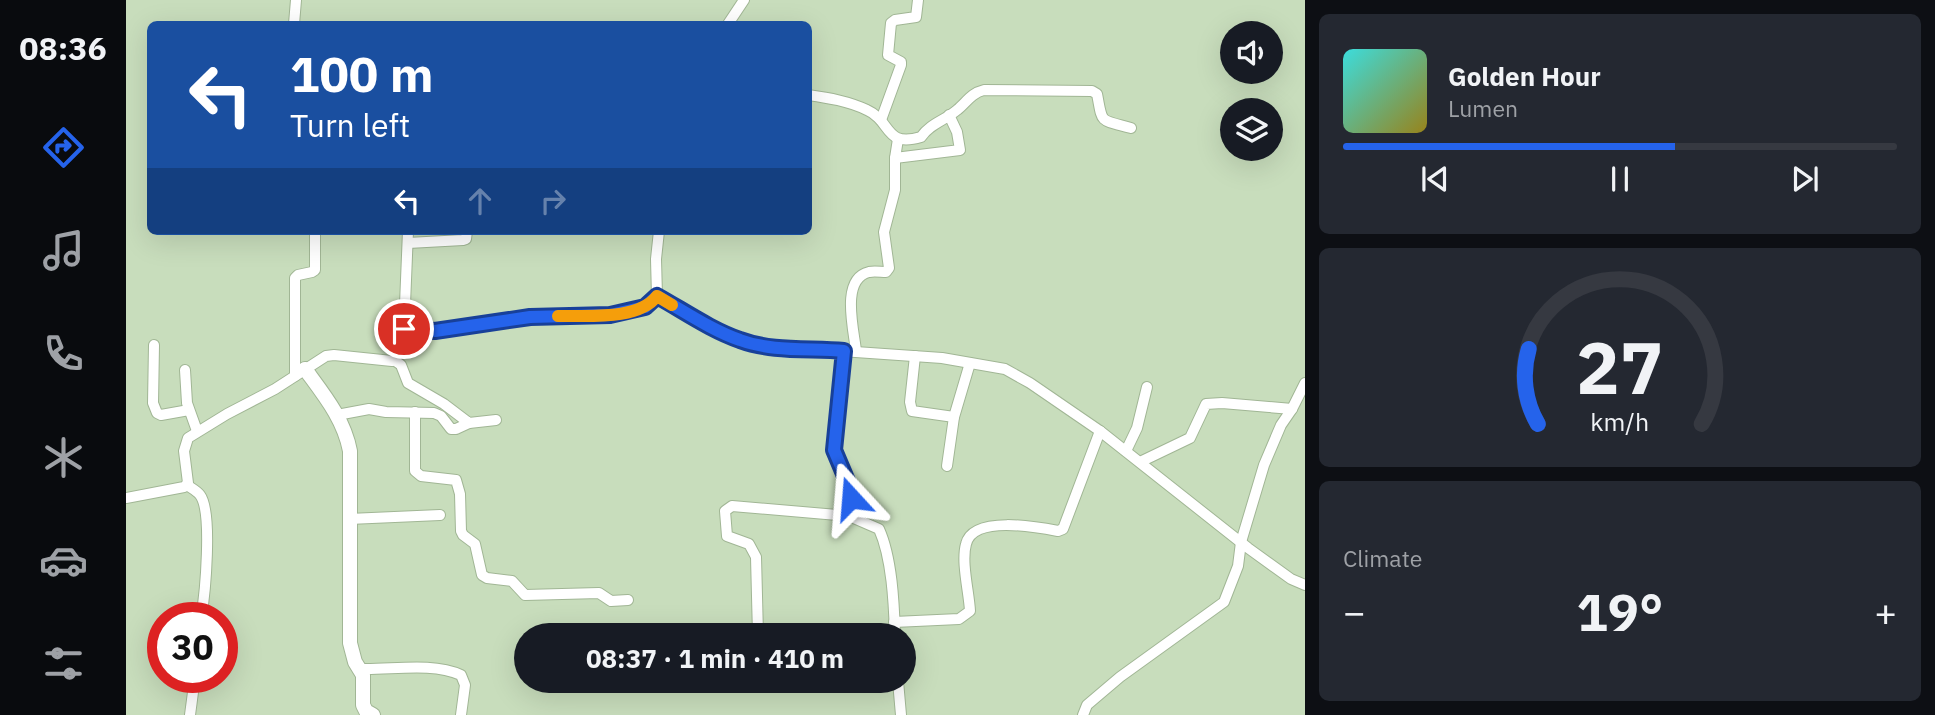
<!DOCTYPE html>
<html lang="en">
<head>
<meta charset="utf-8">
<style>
  :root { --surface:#171b24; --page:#242831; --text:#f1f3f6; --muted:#9ea1a6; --line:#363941; --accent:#2563eb }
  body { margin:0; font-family:"IBM Plex Sans",sans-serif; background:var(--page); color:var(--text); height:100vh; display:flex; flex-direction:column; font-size:26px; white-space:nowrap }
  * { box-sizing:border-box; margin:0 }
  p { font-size:23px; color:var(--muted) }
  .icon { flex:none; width:38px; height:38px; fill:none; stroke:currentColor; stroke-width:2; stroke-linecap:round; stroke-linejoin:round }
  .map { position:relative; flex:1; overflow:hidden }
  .side { display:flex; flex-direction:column; gap:14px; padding:14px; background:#0d0f14; width:630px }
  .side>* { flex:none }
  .top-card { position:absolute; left:21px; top:21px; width:665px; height:214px; border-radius:10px; box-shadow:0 7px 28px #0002; background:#1a4fa0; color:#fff; overflow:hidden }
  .buttons { position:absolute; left:1094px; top:21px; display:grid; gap:14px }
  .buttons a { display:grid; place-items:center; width:63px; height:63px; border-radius:50%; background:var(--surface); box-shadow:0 7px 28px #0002; font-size:35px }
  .speed { position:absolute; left:21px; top:602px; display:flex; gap:14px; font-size:35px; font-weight:700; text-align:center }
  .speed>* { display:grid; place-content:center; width:91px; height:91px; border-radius:50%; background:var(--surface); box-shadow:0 7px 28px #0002; line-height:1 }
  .speed .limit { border:10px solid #d22; background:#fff; color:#111 }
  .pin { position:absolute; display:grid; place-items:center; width:60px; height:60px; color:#fff; margin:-30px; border:4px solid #fff; border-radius:50%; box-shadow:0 2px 7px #0007 }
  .me { position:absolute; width:77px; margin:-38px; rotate:341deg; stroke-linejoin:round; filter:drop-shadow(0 0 5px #0008) }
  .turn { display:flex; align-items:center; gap:24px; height:147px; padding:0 28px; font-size:32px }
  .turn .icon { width:91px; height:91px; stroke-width:2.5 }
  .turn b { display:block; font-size:49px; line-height:60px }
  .lanes { display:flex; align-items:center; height:66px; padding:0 28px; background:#0003; justify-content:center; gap:35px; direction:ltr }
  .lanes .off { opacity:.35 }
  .big { font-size:52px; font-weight:800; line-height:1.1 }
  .side .card { flex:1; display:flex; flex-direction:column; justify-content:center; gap:10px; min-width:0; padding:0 24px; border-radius:10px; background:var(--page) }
  .side .dial { align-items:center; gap:0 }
  .dial svg { height:182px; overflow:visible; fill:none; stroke:var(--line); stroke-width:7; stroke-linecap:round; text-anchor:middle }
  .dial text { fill:var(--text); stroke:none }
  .song { display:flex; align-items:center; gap:21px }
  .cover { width:84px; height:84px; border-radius:10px; background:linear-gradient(135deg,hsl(180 70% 55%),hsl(50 70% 35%)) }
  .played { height:7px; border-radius:4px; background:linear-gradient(90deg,var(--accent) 60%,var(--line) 60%) }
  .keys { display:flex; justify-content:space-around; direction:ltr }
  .heat { display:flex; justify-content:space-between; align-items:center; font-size:38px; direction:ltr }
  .trip { position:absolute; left:388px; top:623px; width:402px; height:70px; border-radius:35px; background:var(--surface); box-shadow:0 7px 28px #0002; font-weight:800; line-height:70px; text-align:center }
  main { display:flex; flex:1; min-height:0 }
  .menu { display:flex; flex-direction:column; width:126px; justify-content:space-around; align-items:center; background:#090b0e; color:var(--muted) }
  .menu .icon { width:49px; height:49px }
  .menu .active { color:var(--accent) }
  .menu b { font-size:32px; color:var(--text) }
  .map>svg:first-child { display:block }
</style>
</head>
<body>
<main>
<nav class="menu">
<b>08:36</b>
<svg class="icon active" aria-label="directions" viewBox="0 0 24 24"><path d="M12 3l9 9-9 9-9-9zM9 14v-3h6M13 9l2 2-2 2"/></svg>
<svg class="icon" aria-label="music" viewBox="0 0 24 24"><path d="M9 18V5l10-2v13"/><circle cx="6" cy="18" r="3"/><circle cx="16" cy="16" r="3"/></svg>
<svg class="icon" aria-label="phone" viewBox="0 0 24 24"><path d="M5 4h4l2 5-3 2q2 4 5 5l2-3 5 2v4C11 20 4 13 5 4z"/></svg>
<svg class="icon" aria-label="climate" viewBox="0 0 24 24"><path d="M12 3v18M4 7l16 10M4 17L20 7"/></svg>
<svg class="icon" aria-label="car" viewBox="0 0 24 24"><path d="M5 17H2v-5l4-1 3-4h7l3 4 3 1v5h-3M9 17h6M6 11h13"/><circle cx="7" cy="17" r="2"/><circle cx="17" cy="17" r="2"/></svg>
<svg class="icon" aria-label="filters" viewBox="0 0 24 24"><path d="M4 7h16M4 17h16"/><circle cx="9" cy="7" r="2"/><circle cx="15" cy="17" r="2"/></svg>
</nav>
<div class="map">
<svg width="1179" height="715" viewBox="0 0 1179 715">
  <rect width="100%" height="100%" fill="#c8ddbc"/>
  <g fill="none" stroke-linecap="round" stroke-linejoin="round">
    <g stroke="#a1b695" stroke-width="12">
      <g id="street">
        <path d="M168 24 170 0"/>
        <path d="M602 24 618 0"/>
        <path d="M682 95C703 98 722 101 741 110 766 121 758 148 795 137 805 123 818 121 831 110 840 103 845 93 858 90L966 91 971 94C977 124 972 119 1005 128"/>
        <path d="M755 120 775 65V62L762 55 765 23 769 20 790 17 792 0"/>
        <path d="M769 158 834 150 831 132 823 115"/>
        <path d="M282 243 337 240 340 239 341 231"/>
        <path d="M531 296 581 325 614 341 643 346 816 358 879 369 904 383 974 431 1122 548 1165 579 1179 585"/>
        <path d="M278 329 282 231"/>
        <path d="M28 345 27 403 31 413 35 415 63 410"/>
        <path d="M718 351 708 450 724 488 723 516"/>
        <path d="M730 351C728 330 714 279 743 272 748 271 755 272 760 272L763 268 758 232 769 190V158L772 139"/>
        <path d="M789 356 784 402 786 411 828 417"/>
        <path d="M268 360 275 365 282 383 318 404 343 423 370 420"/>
        <path d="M59 370 61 403 71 431"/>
        <path d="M169 376V278L172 275 186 272 189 270V231"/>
        <path d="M289 412V471L295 476 330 480 334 494 335 531 337 535 349 544 356 575 361 578 386 581 399 595 473 593 485 601 502 600"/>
        <path d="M211 415 243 409 260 412 308 413 315 416 325 429H330L343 423"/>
        <path d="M1000 451 1011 428 1021 387"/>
        <path d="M1014 462 1064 438 1080 404 1096 403 1166 409"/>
        <path d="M821 466 828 417 844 363"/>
        <path d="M61 485C65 488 71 491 74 495 87 512 79 595 75 618"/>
        <path d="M0 498 58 487 62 483 58 451 62 438 101 414 149 389 200 356 208 355 266 361 270 359 276 329 315 330 404 317 484 315 519 307 531 296 530 259 533 231"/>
        <path d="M223 519 314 515"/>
        <path d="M768 622 833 619 844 611C843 592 835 562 840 544 847 515 911 527 932 531L937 529 974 431"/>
        <path d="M632 635 630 557 623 544 601 536 599 511 606 506 723 516 753 529C766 558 768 603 769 635"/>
        <path d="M235 669C266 670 306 662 335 675L339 685 335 715"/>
        <path d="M772 681 775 715"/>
        <path d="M64 715 69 677"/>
        <path d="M957 715 961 705 994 677 1098 602 1112 566 1115 542 1138 465 1155 425 1166 409 1179 383"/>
      </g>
    </g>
    <g stroke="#a1b695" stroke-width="16">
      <path id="secondary" d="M179 369C198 395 218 419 224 451V643L229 662 237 675V705L240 711 247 715"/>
    </g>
    <use href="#street" stroke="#fff" stroke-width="10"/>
    <use href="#secondary" stroke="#fff" stroke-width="14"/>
  </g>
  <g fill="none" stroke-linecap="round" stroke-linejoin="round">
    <g stroke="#184099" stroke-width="18">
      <path id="route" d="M278 329 309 331 404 317 484 315 519 307 531 296C558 311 585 330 614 340 646 352 684 348 718 351L708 450 724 488 725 498"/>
    </g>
    <use href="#route" stroke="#2563eb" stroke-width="12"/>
    <path stroke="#f59e0b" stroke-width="12" d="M432 316C460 315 512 321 531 296L546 305"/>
  </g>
</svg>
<div class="buttons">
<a><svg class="icon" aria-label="sound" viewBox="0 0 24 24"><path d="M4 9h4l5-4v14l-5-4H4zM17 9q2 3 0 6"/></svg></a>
<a><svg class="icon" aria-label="layers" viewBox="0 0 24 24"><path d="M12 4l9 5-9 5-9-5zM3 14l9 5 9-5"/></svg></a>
</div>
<div class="speed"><div class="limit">30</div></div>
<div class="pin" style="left:278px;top:329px;background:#d93025"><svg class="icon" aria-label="arrive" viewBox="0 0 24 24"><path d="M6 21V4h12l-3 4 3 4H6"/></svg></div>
<svg class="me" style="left:725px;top:498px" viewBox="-20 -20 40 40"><path d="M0-17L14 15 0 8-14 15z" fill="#2563eb" stroke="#fff" stroke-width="4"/></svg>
<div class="trip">08:37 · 1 min · 410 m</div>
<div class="top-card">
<div class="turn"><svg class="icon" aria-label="left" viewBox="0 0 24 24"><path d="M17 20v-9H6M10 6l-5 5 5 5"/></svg><div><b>100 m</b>Turn left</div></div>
<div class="lanes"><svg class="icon" aria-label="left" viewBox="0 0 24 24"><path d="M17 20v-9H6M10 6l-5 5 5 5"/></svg><svg class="icon off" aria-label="ahead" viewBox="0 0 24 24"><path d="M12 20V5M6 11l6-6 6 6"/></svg><svg class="icon off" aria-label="right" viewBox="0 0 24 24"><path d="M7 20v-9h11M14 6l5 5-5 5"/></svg></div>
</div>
</div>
<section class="side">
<div class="card">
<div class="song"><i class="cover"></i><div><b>Golden Hour</b><p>Lumen</p></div></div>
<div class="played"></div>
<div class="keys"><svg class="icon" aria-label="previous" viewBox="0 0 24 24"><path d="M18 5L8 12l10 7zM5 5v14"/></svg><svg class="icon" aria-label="pause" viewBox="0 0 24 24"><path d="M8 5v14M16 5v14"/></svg><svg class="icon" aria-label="next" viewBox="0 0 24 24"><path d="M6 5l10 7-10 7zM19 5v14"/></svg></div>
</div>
<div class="card dial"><svg viewBox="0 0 100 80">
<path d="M14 69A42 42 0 1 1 86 69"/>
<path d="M14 69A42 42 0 0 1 10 36" stroke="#2563eb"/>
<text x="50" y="56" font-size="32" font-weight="700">27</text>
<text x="50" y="72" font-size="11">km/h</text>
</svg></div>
<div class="card"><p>Climate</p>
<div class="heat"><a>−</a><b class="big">19°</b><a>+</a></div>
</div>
</section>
</main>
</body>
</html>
